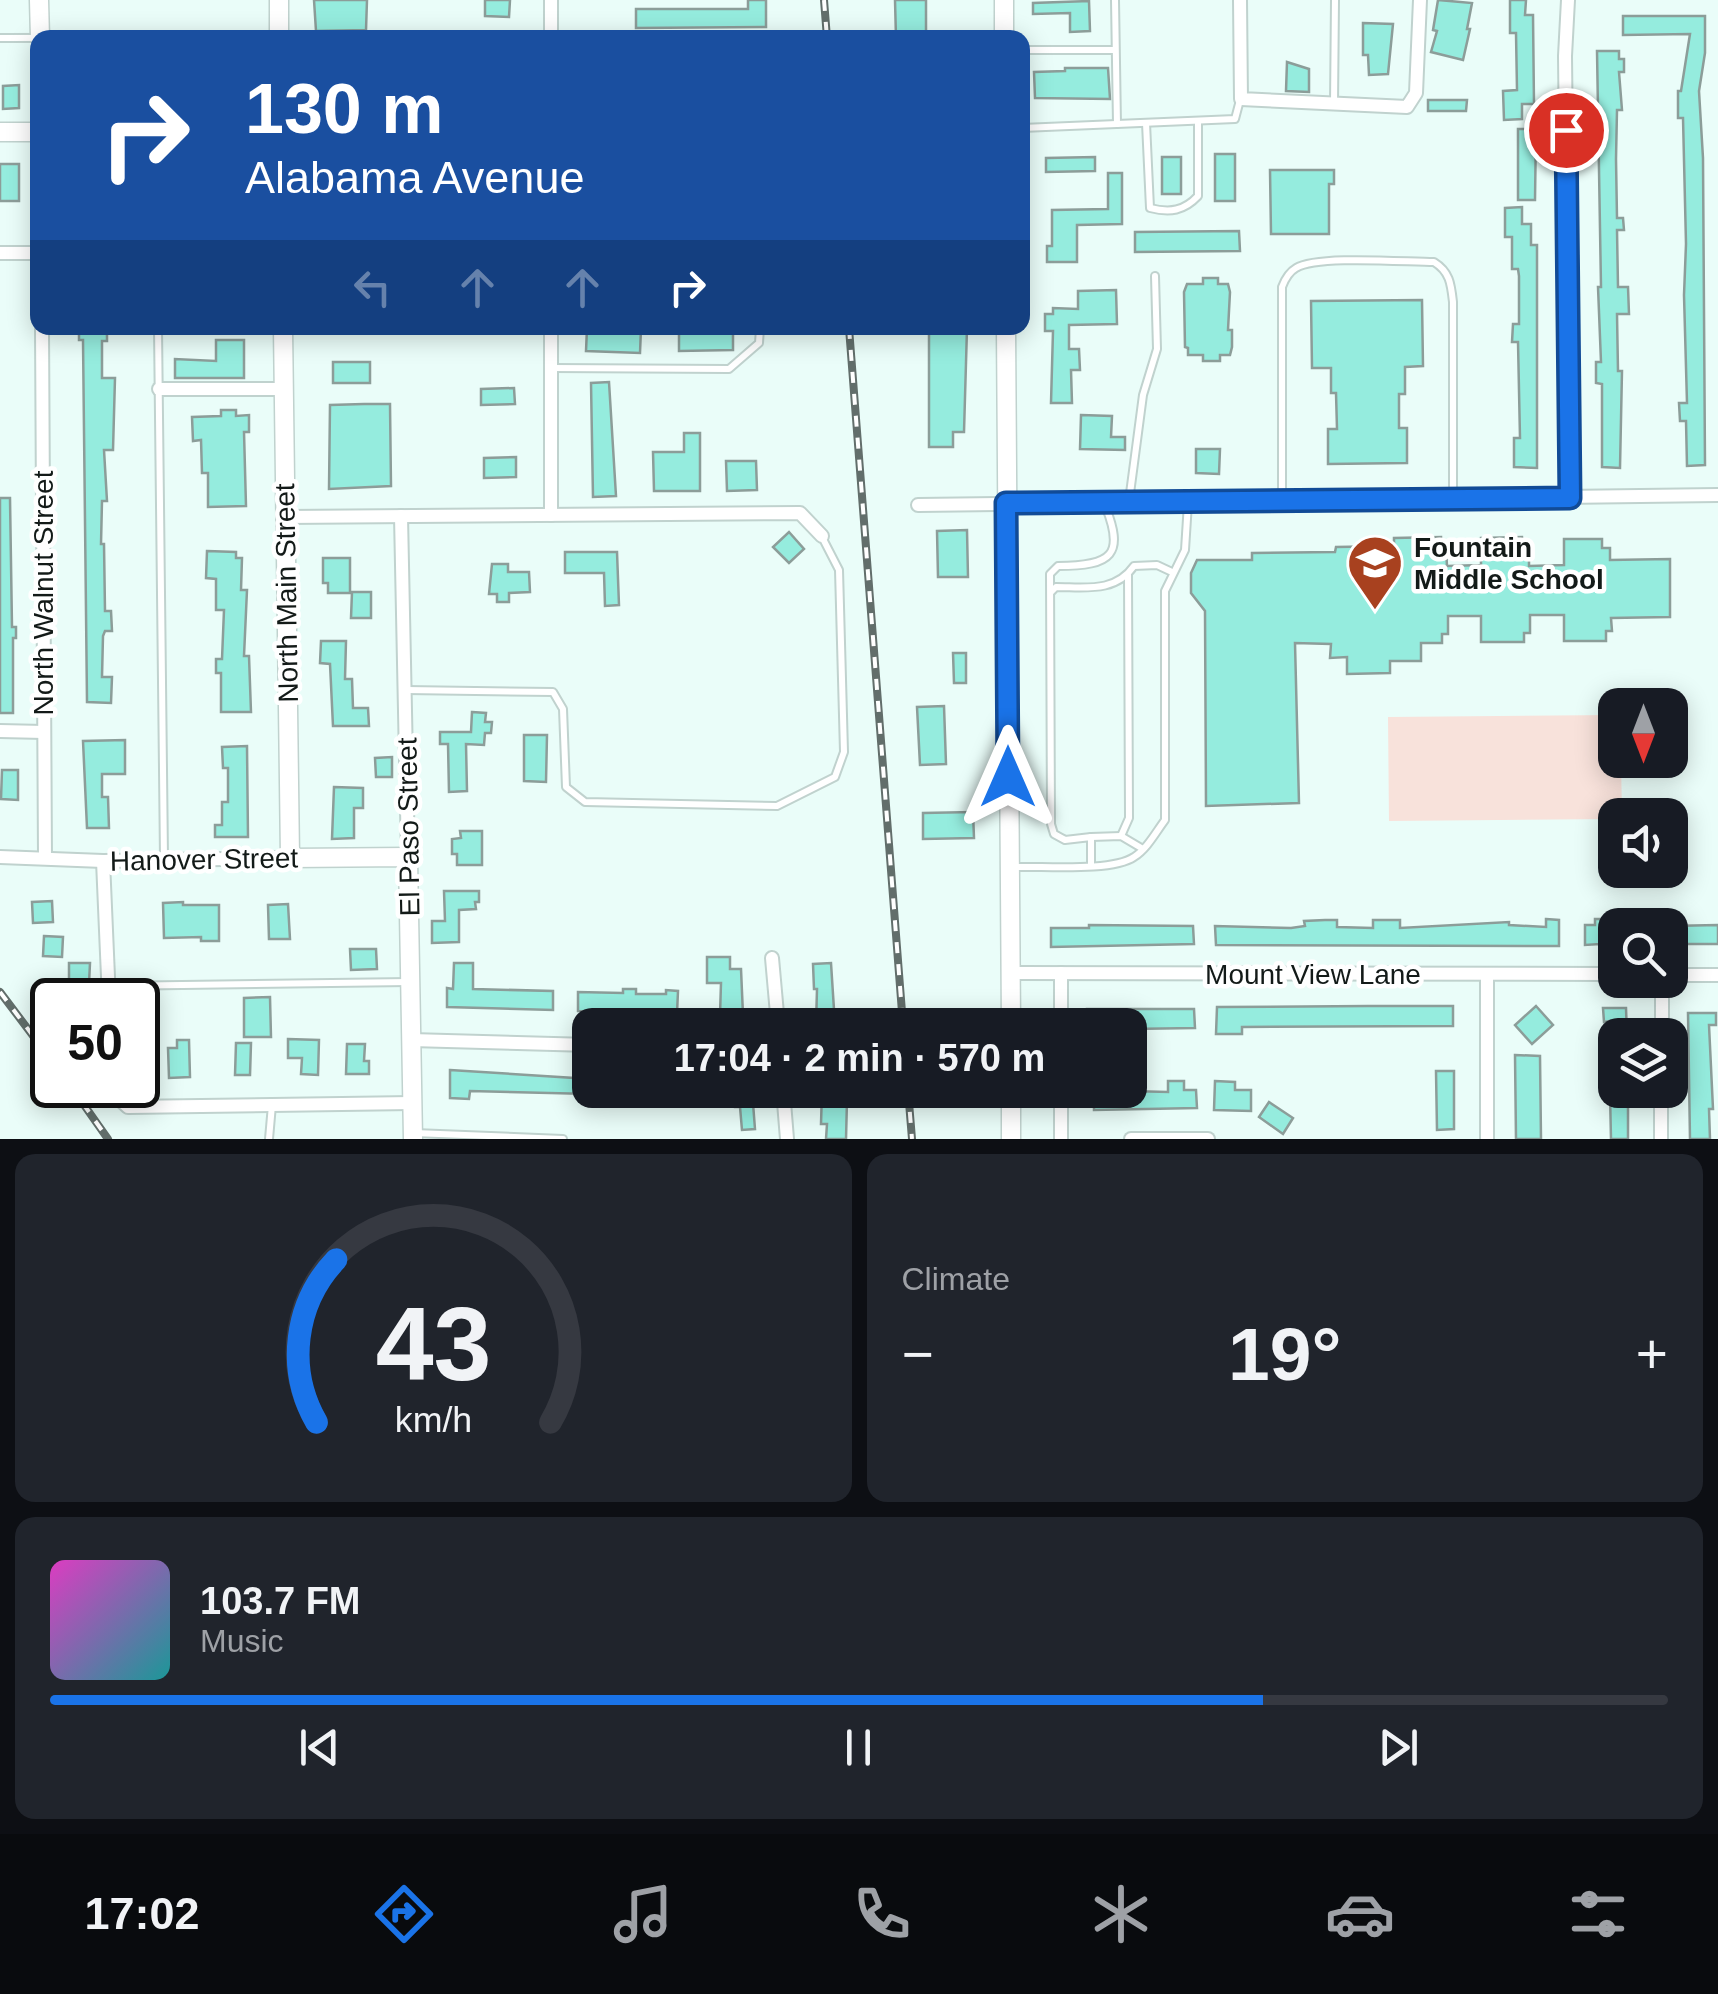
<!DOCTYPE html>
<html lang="en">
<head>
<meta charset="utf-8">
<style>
  :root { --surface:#171b24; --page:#20242c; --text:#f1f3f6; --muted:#9ea1a6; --line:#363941; --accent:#1a73e8 }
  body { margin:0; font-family:Arial,sans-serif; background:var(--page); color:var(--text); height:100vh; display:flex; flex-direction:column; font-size:38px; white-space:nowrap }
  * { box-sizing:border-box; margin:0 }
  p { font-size:32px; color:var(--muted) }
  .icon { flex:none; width:55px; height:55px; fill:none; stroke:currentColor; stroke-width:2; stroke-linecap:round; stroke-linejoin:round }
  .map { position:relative; height:1139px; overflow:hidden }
  .side { display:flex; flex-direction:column; gap:15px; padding:15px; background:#0d0f14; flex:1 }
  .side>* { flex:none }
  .banner { position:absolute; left:30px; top:30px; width:1000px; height:305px; border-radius:20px; box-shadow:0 5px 25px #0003; background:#1a4fa0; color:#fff; overflow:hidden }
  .needle { width:65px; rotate:180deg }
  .fabs { position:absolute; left:1598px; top:688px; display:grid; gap:20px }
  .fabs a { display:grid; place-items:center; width:90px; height:90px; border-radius:20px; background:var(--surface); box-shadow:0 5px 25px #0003; font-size:50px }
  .speed { position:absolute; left:30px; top:978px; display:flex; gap:20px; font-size:50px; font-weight:700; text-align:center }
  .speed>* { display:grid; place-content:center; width:130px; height:130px; border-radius:50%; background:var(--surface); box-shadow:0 5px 25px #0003; line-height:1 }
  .speed .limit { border:5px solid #111; border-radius:15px; background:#fff; color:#111 }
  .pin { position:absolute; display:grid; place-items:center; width:85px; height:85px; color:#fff; margin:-42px; border:5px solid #fff; border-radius:50%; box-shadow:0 2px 10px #0007 }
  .me { position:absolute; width:110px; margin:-55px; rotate:0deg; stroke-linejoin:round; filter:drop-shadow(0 0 8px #0008) }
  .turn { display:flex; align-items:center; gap:35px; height:210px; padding:0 50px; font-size:45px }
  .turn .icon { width:130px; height:130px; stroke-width:2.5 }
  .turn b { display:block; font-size:70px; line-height:85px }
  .lanes { display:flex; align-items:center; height:95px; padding:0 50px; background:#0003; justify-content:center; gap:50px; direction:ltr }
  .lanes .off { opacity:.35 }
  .big { font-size:75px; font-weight:600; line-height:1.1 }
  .side .tile { flex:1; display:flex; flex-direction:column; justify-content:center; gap:15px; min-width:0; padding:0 35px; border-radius:20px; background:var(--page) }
  .side .dial { align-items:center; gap:0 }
  .dial svg { height:260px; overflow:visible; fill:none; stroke:var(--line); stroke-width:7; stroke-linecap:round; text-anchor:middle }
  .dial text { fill:var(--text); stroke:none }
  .song { display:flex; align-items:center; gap:30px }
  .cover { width:120px; height:120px; border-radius:15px; background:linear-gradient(135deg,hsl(310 70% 55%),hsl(180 70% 35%)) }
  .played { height:10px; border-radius:5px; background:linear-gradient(90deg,var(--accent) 75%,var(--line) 75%) }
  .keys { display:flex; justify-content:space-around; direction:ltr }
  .heat { display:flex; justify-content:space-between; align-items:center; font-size:55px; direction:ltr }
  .side .tiles { flex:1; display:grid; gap:15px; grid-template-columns:1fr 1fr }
  .tile:last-child { grid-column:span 2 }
  .trip { position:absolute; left:572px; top:1008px; width:575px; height:100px; border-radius:20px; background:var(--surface); box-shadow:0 5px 25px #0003; font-weight:600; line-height:100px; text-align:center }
  .menu { display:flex; height:160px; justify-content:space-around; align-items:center; background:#090b0e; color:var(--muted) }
  .menu .icon { width:70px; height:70px }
  .menu .current { color:var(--accent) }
  .menu b { font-size:45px; color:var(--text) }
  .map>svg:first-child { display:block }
</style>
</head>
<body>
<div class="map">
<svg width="1718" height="1139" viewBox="0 0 1718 1139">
  <rect width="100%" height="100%" fill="#eafdf9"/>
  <path fill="#f8e2db" d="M1615 715V760H1621L1622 815H1615V819L1389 821 1388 717Z"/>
  <g fill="#95ecde" stroke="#8c9d99" stroke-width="2.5">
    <path d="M314 0H367L366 30 316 31Z"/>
    <path d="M485 0H510L509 17 485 16Z"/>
    <path d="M748 0H766V27L636 28V9H748Z"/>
    <path d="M895 0H926V38H896Z"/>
    <path d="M1438 0 1472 3 1467 29H1470L1463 60 1431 52 1437 31 1433 30Z"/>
    <path d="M1510 0H1526L1525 15H1533L1534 104H1522V119L1504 120 1503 91 1517 90 1516 33H1510Z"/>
    <path d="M1089 1 1090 31 1070 32V13L1033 14V3Z"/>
    <path d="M1623 16H1705V53L1699 91 1703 158 1705 465 1687 466 1686 421H1680L1679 403H1687L1684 295 1686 244 1683 118H1678V91H1681L1690 34 1623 35Z"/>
    <path d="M1363 23 1393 24 1388 74 1369 75 1368 55H1363Z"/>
    <path d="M1597 51H1619V59H1624V72H1619L1622 110H1617L1616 159 1617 218H1623L1624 230H1617L1618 287H1628L1629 314H1617L1618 371H1622L1620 468 1602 467V384L1596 383V362H1601L1598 287H1601Z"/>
    <path d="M1287 62 1309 69V92L1286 91Z"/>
    <path d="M1065 68H1108L1110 99 1035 98 1034 72 1065 71Z"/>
    <path d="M19 85V108L3 109V86Z"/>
    <path d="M1428 100H1467L1466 111H1428Z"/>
    <path d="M1518 129H1536L1535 200H1518Z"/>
    <rect x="1215" y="154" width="20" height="47"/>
    <path d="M1095 157V171L1046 172V158Z"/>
    <rect x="1162" y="157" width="19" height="37"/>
    <rect x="0" y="164" width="19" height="37"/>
    <path d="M1270 170H1334V184H1329V234H1271Z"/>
    <path d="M1108 173H1122V224L1077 225V262H1047V246H1052V210L1108 209Z"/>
    <path d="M1522 207V224H1531V245H1537V468L1514 467V438H1520L1518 342H1512L1513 324H1519V276L1518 269H1512V237H1505V208Z"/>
    <path d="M1239 231 1240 251 1135 252V232Z"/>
    <path d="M1203 278H1218V284H1228L1230 292 1228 330H1232V347L1230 355H1220V361H1203V355H1188V348L1185 347 1184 292 1187 284H1203Z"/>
    <path d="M1116 290 1117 324 1069 325V349H1079L1080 370H1071L1072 403H1051L1053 331H1045V314H1053V308L1078 309V291Z"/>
    <path d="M1422 300 1423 366 1405 367V394H1399V428H1407V463L1328 464V429H1337L1336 393H1331V368H1312L1311 301Z"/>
    <path d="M79 328H107V341H102V378H115L113 450H104L107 501H102L101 544H104L105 611H111L112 631H105L103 636 102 677H112L111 703 87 702 83 340H79Z"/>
    <path d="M587 328H641L640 353 586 351Z"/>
    <path d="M679 328H733V350L679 351Z"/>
    <path d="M929 328H967L964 432H953V447H929Z"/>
    <path d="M216 340H244V378H175V359L216 361Z"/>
    <rect x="333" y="362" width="37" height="21"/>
    <path d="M609 382 616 496 593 497 591 383Z"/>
    <path d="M514 388 515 404 481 405V389Z"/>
    <path d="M364 404H390L391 486 329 489 330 405Z"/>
    <path d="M221 410H236V416L249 415V432H244L246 506 208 507V473H202L201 440 193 441 192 417 221 416Z"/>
    <path d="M1081 415 1112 416 1111 437H1125V450L1080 449Z"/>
    <path d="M684 433H700V491H654L653 452H684Z"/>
    <path d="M1196 449H1220L1219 474 1196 473Z"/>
    <path d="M516 457V477L484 478V458Z"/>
    <path d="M726 461H756L757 490 727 491Z"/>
    <path d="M0 498H10L12 627H16V638H13V713H0Z"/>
    <path d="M967 530 968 577H938L937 531Z"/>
    <path d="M789 532 804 549 789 563 773 547Z"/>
    <path d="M1441 537V548H1446L1447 566 1481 565V538L1522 537 1523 547H1529V566L1564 565V539H1602V548H1610V560L1670 559V617L1611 618 1612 631H1606V641H1564V615H1530V633H1524V642H1481V616H1448V634H1442V643H1421V661H1390V673L1347 674V657L1330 658 1331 644 1295 643 1299 803 1206 806 1205 611 1191 593V573L1197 560H1252V553L1335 552 1336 547 1394 546V538Z"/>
    <path d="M207 551 236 552V558H242L241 590H247L244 656H249L251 712H221V673H216V659H222L224 610H216V579L206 578Z"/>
    <path d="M565 552H617L619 605 605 606 604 573H565Z"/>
    <path d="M323 558H350V593H328V583H323Z"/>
    <path d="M492 564H508V572H529L530 592 509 593V602H497V594H489Z"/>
    <path d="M352 592H371V618H351Z"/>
    <path d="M321 641H346L345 679H352L353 708H368L369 726H333L330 664 320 663Z"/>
    <path d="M953 653H966V683H954Z"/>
    <path d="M944 706 946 764 920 765 917 707Z"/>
    <path d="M472 712 486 713 485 722H492L491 733H485L484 745 466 744 467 791 449 792 448 744H440V732H471Z"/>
    <path d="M524 735H547L546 782 524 781Z"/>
    <path d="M125 740V774H102V797H108L109 828H87L83 741Z"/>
    <path d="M247 746 248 837H215V825H222V802H228V768H223L222 747Z"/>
    <path d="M392 757V777H376L375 758Z"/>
    <path d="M2 770H18V800L1 799Z"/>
    <path d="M334 787 363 788V808H354V838L332 839Z"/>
    <path d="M973 812 974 838 923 839V813Z"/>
    <path d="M460 831H482V865H457V854H452V839L461 838Z"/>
    <path d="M444 891H479V902H475L476 909 459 910V942L432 943V921H445Z"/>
    <path d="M52 901 53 922 33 923 32 902Z"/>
    <path d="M183 902V905H219V941H201V937L164 938 163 903Z"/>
    <path d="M288 904 290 939H269L268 905Z"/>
    <path d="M1546 919 1559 920V946L1216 945 1215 926 1291 928 1305 926 1304 921 1325 920H1337V927L1373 928V920H1400V928L1509 922V925L1546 927Z"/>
    <path d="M1595 919H1612V950L1601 951 1600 944 1585 945V925H1595Z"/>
    <path d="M1089 925 1193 926 1194 944 1051 947V928H1089Z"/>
    <path d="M1718 925V944H1670V926Z"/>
    <path d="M44 936 63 937 62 957 43 956Z"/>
    <path d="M350 949H376L377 969 351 970Z"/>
    <path d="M707 957H730V969H741L743 1015H720L721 983H707Z"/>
    <path d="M69 963H90L89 984H69Z"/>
    <path d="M454 963H473V989L553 991V1010L447 1007V988L453 989Z"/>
    <path d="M831 963 835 1025H816L817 989H814L813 964Z"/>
    <path d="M623 989H636V994H666V990L678 991 677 1014 578 1011V992L623 993Z"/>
    <path d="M270 997 271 1037H244V998Z"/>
    <path d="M1368 1006H1453V1026L1242 1027V1034H1216L1217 1007Z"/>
    <path d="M1536 1006 1553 1025 1532 1044 1515 1025Z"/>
    <path d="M1603 1008H1626L1627 1035H1610V1021L1604 1022Z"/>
    <path d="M1087 1009H1194L1195 1028 1130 1029V1025H1087Z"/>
    <path d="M1688 1013H1716V1025H1709L1713 1109H1709L1710 1139H1690Z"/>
    <path d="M288 1039 319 1040 318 1075 301 1074 302 1058H288Z"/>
    <path d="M177 1040H189L190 1077 169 1078 168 1048H177Z"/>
    <path d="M236 1043H251L250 1075H235Z"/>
    <path d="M347 1044H365L364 1061H369V1074H346Z"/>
    <path d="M1515 1055 1540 1056 1541 1139H1516Z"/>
    <path d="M450 1070 590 1079V1094L470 1091 469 1099 450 1098Z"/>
    <path d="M1436 1071H1454V1129L1437 1130Z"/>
    <path d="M1168 1081H1184V1090H1196L1197 1108 1094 1110V1101H1090V1090L1168 1092Z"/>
    <path d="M1215 1081 1235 1082V1090H1251V1111L1214 1110Z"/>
    <path d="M734 1090H752L755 1129 742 1130 740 1107H735Z"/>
    <path d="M822 1090H840V1100H847L846 1139H826L827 1124H821Z"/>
    <path d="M1610 1094H1628V1139H1611Z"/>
    <path d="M1269 1102 1293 1118 1283 1134 1259 1117Z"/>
  </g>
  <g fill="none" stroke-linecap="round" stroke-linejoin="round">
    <g stroke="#c0d2ce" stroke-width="10">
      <g id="lane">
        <path d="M1115 0 1117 124"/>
        <path d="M0 38 549 37"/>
        <path d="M1022 50H1115"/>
        <path d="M1334 104 1335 0"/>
        <path d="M1146 123 1150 208C1170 213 1184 211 1198 196V121"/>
        <path d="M1022 128 1235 119 1240 100"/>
        <path d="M158 328 164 858"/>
        <path d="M551 368 729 369 759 343 760 328"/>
        <path d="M1282 499V287C1285 279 1289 272 1296 268 1317 255 1405 262 1434 262 1450 272 1451 284 1453 302V496"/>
        <path d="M1129 501 1143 395 1157 349 1155 276"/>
        <path d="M1051 592 1056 587C1085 587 1115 593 1134 566L1157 565 1172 572"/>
        <path d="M406 690 553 692 563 709 566 787 585 802 777 806 835 777 844 752 839 570 822 537"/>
        <path d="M1121 836 1129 818 1128 575"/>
        <path d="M1091 837 1121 836 1143 849"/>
        <path d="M1091 866V837L1065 840 1054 834 1051 824 1050 574 1058 566C1112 566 1126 555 1104 503"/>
        <path d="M1015 867C1044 866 1112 872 1134 857 1147 849 1156 832 1165 820V591L1185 550 1188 503"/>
        <path d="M108 986 409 982"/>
        <path d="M414 1133 563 1139"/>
        <path d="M269 1139 272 1105"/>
      </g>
    </g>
    <g stroke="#c0d2ce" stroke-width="16">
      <g id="street">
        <path d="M1240 0 1241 99 1407 107 1416 93 1420 0"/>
        <path d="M1568 0 1565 56 1570 498"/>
        <path d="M551 38V0"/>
        <path d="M0 253H38"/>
        <path d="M42 328 45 858"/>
        <path d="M159 389H284"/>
        <path d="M918 505 1718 495"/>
        <path d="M551 515V328"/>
        <path d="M401 516 408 857"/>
        <path d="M285 517 800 513 822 536"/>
        <path d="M0 731 44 732"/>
        <path d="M0 857 103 861 290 858"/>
        <path d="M103 861 109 1000"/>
        <path d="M772 958 778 1025"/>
        <path d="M1012 973 1615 974"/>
        <path d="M1670 975H1718"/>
        <path d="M1061 1025V973"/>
        <path d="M1662 1035V980"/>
        <path d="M411 1040 590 1045"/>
        <path d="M114 1085 115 1095 128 1107 412 1103"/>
        <path d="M783 1090 787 1139"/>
        <path d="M1061 1139V1090"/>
        <path d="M1131 1139H1208"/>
        <path d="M1487 1139V974"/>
        <path d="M1661 1139V1090"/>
      </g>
    </g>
    <g stroke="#c0d2ce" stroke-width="21">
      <g id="secondary">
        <path d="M39 0 40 38"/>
        <path d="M279 0V38"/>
        <path d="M1004 0V38"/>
        <path d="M0 132H38"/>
        <path d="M283 328 290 858 408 857 413 1139"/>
        <path d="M1006 328 1011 1025"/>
        <path d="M1011 1139V1090"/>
      </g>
    </g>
    <use href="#lane" stroke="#fff" stroke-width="6"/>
    <use href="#street" stroke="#fff" stroke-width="12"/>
    <use href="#secondary" stroke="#fff" stroke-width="18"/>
    <g stroke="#626e6b" stroke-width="8">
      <g id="rail">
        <path d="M824 0 827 38"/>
        <path d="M849 328 903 1025"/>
        <path d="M0 992 52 1061"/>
        <path d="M70 1085 108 1139"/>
        <path d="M908 1090 912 1139"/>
      </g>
    </g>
    <use href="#rail" stroke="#fff" stroke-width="4" stroke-dasharray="11" stroke-linecap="butt"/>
  </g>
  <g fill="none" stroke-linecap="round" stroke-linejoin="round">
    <g stroke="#114b97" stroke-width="25">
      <path id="route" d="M1008 777 1006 503 1570 498 1566 130"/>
    </g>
    <use href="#route" stroke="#1a73e8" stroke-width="18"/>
  </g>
  <defs>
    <g id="school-pin" transform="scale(2.875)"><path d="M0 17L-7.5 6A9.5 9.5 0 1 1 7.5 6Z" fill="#a8411f" stroke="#fff"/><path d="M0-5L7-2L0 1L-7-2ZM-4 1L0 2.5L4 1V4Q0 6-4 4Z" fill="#fff"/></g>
  </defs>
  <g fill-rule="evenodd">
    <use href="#school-pin" x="1375" y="563"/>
  </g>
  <g text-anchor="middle" stroke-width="9" stroke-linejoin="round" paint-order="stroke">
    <g font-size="28" font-weight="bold" fill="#131a18" stroke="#fff" text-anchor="start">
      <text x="1414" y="557">Fountain<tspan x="1414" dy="32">Middle School</tspan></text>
    </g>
    <g font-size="28" fill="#131a18" stroke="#fff">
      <text transform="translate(43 593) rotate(-90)" y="10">North Walnut Street</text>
      <text transform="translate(286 593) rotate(-91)" y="10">North Main Street</text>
      <text transform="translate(408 827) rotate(-91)" y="10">El Paso Street</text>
      <text transform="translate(204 859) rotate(-1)" y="10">Hanover Street</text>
      <text x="1313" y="984">Mount View Lane</text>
    </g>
  </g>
</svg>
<div class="fabs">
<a><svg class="needle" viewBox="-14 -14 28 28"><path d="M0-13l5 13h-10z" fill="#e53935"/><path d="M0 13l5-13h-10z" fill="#9ea1a6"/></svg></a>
<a><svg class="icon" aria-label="sound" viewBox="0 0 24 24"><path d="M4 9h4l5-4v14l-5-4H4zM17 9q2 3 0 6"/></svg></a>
<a><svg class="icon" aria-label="search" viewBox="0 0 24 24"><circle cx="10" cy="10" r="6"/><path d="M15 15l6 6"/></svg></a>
<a><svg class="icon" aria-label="layers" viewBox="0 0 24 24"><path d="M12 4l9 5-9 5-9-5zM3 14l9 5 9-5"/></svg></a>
</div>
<div class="speed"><div class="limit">50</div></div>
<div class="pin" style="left:1566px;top:130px;background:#d93025"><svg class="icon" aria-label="arrive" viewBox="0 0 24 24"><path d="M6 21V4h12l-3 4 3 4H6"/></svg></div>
<svg class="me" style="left:1008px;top:777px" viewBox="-20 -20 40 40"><path d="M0-17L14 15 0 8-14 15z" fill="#1a73e8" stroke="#fff" stroke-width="4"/></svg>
<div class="trip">17:04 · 2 min · 570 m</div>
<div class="banner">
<div class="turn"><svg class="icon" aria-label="right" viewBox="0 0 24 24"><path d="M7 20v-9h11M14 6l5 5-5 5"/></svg><div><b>130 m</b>Alabama Avenue</div></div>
<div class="lanes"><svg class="icon off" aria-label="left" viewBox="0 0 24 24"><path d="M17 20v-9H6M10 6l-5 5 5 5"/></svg><svg class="icon off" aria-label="ahead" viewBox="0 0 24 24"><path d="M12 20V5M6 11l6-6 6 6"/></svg><svg class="icon off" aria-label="ahead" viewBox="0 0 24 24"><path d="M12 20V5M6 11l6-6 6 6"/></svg><svg class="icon" aria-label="right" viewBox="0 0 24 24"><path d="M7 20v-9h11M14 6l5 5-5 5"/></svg></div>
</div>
</div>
<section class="side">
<div class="tiles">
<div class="tile dial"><svg viewBox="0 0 100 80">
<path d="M14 69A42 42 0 1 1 86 69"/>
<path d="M14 69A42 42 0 0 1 20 19" stroke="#1a73e8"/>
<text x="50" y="56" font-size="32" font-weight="700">43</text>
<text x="50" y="72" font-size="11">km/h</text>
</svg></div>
<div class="tile"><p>Climate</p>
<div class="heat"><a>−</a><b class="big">19°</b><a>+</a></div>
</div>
<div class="tile">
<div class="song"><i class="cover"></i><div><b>103.7 FM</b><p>Music</p></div></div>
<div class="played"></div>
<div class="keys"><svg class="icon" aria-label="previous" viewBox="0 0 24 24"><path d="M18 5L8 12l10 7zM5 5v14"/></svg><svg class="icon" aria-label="pause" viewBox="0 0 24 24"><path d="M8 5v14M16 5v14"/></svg><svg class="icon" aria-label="next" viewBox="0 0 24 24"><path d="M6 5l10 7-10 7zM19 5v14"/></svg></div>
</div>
</div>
</section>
<nav class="menu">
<b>17:02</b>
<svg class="icon current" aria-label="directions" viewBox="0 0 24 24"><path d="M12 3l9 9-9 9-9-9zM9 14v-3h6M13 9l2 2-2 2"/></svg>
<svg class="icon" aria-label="music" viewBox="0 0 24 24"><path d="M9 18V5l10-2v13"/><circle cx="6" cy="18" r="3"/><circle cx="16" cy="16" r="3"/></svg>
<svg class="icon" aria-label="phone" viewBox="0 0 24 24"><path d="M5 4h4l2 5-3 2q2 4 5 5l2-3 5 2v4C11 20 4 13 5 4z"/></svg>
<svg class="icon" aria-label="climate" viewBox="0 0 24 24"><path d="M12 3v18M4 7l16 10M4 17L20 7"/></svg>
<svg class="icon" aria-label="car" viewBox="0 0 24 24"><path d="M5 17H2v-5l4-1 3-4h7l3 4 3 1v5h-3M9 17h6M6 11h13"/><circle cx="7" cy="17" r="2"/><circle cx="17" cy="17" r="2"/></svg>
<svg class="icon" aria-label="filters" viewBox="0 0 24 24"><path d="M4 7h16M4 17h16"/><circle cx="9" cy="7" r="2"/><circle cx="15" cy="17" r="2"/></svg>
</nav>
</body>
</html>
